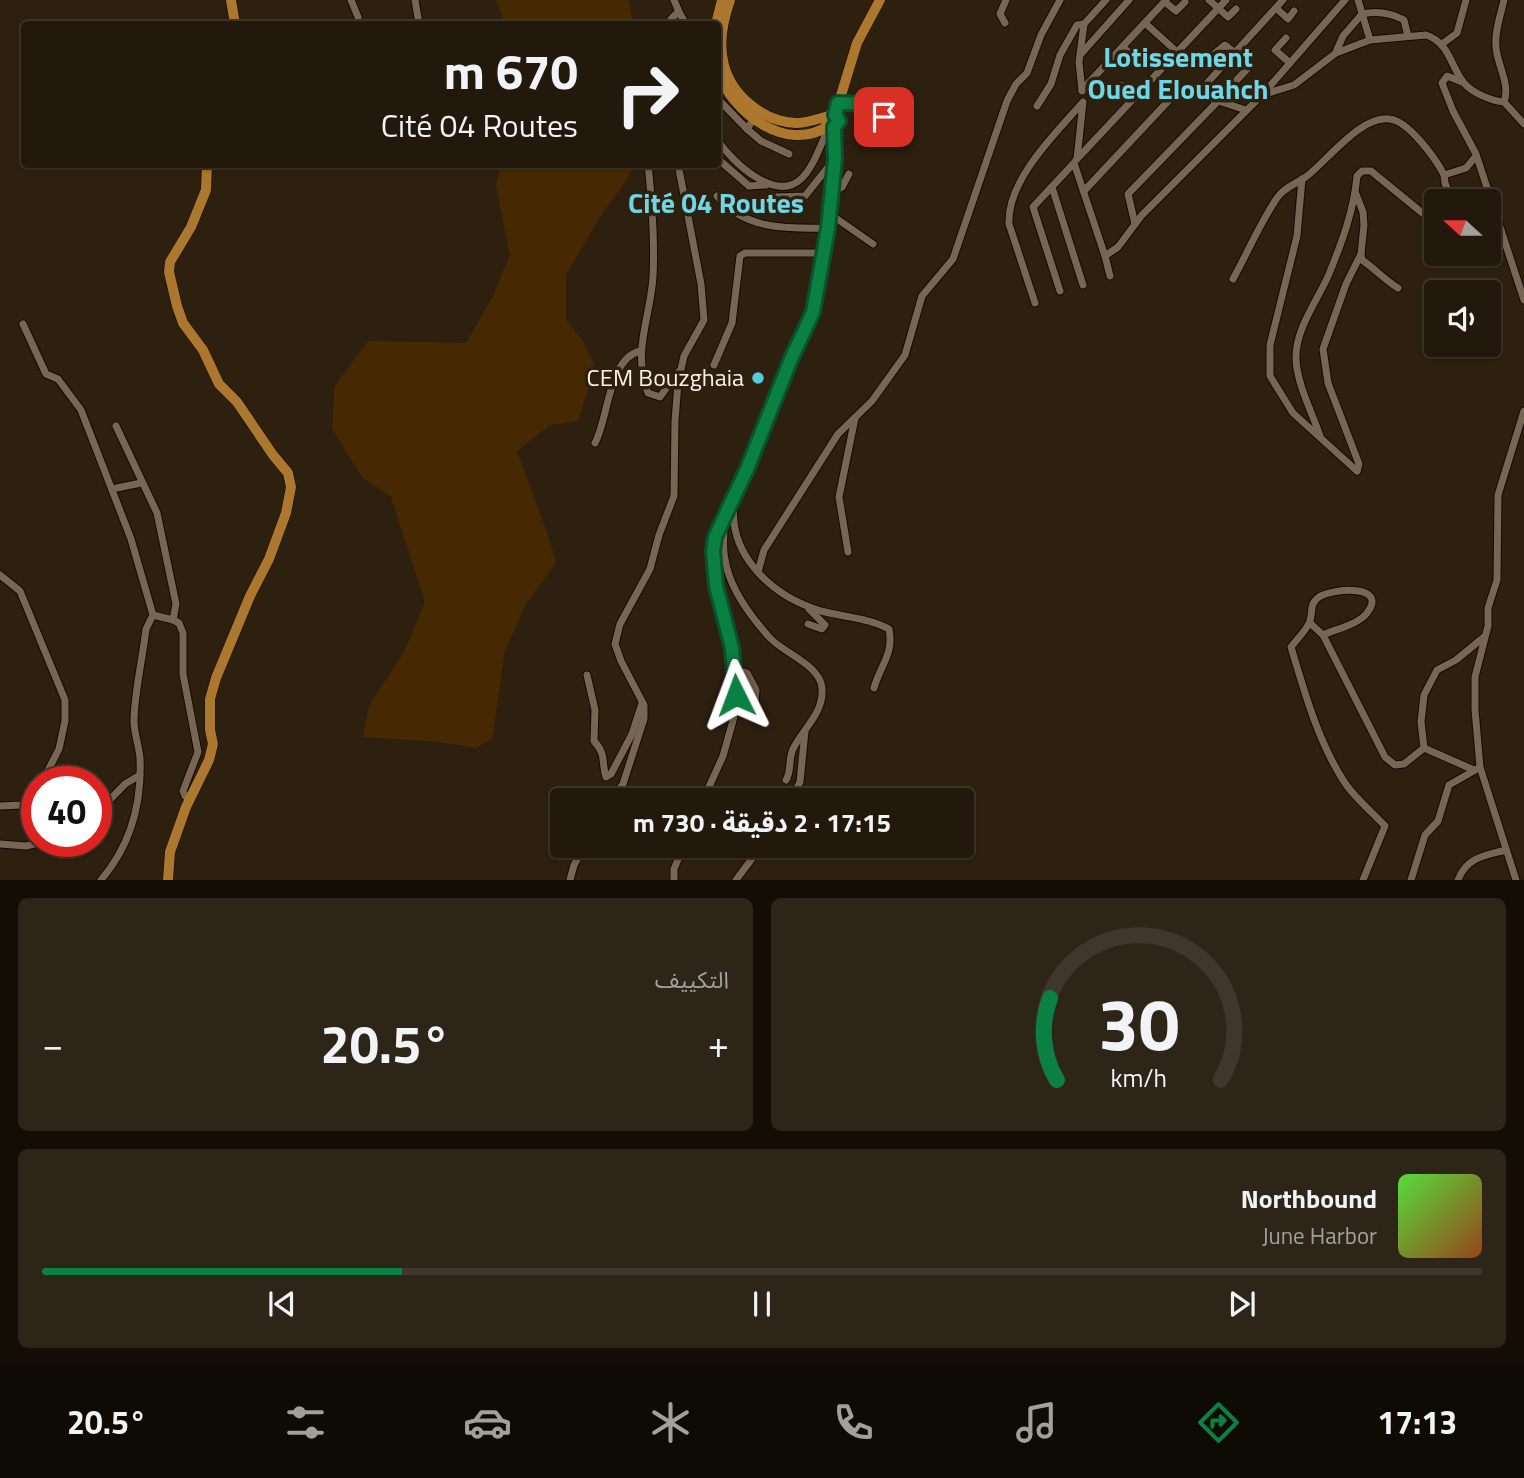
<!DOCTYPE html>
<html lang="ar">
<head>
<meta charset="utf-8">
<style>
  :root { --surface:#22180b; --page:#2e2519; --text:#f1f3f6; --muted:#a2a09d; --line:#3f372c; --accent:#0b8043 }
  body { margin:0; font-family:"Titillium Web","Noto Sans Arabic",sans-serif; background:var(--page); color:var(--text); direction:rtl; height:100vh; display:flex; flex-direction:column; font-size:26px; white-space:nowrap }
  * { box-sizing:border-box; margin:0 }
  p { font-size:23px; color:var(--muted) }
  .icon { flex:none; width:38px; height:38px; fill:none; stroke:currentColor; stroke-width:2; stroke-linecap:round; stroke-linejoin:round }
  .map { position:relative; height:880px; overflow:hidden; direction:ltr }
  .details { display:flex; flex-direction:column; gap:18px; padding:18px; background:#130d06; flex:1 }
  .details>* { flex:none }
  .banner { position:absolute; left:21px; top:21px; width:700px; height:147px; border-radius:7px; box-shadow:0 2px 5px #0004,0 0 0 2px var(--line); direction:rtl; background:#22180b; color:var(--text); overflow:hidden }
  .needle { width:46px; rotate:291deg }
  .tools { position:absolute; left:1424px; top:189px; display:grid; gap:14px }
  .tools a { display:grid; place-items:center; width:77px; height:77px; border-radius:7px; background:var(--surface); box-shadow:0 2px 5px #0004,0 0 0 2px var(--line); font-size:35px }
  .speed { position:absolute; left:21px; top:766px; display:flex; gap:14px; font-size:35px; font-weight:700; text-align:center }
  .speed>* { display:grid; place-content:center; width:91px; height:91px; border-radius:50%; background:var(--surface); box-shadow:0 2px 5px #0004,0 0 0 2px var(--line); line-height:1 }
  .speed .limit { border:10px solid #d22; background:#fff; color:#111 }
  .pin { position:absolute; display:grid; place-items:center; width:60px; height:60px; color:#fff; margin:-30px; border-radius:14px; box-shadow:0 4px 10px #0006 }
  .me { position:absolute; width:77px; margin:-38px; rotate:357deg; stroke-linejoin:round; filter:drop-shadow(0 0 5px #0008) }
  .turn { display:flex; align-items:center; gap:24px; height:147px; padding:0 28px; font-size:32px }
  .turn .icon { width:91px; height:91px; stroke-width:2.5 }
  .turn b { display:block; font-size:49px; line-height:60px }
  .big { font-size:52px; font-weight:700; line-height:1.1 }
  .details .card { flex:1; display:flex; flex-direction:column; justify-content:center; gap:10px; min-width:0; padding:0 24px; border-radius:10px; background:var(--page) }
  .details .dial { align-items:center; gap:0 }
  .dial svg { height:182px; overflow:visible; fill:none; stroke:var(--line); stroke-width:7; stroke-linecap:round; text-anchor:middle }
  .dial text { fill:var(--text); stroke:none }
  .song { display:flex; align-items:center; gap:21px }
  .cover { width:84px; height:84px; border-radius:10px; background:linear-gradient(135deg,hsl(110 70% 55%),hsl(20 70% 35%)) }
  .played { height:7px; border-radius:4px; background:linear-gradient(90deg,var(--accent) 25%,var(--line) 25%) }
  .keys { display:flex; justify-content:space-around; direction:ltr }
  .heat { display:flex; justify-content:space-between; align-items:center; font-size:38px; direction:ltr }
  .details .tiles { flex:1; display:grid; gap:18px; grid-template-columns:1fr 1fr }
  .card:last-child { grid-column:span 2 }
  .trip { position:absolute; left:550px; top:788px; width:424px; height:70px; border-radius:7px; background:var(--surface); box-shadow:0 2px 5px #0004,0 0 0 2px var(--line); font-weight:700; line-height:70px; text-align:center; direction:rtl }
  .tabs { display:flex; height:112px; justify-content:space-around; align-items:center; background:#0e0a04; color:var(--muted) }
  .tabs .icon { width:49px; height:49px }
  .tabs .current { color:var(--accent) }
  .tabs b { font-size:32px; color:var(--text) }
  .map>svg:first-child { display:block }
</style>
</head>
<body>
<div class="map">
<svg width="1524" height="880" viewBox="0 0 1524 880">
  <rect width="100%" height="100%" fill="#2e200f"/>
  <g fill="#462903">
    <path d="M496 0H629L633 24H505Z"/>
    <path d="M501 165H634L628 178 600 217 566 275V319L584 343 595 367 578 421 550 425 517 451 548 535 556 563 526 604 505 650 492 739 476 748 440 742 363 737 369 706 405 650 425 602 391 497 362 477 332 429 335 386 368 341 466 343 492 298 510 255 496 185Z"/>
  </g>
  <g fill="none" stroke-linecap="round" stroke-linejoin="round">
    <g stroke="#160900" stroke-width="9">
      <g id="minor">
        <path d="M351 0 358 17"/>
        <path d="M415 0 419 24"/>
        <path d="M674 0 680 14"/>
        <path d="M1209 0 1228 17 1236 9"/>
        <path d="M1358 0 1370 40"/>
        <path d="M1165 2 1176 11 1185 2"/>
        <path d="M1276 8 1288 19 1294 11"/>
        <path d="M1005 23 1000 14 1006 0"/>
        <path d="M1145 23 1176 51"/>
        <path d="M672 24 671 19 676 14H680L686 24"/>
        <path d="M1286 38 1275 50 1290 63"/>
        <path d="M1442 44 1457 33 1466 0"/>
        <path d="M1123 47 1133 56 1125 66"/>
        <path d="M1336 52 1343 36 1362 14C1376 11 1391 13 1404 20L1408 36"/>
        <path d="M1081 54 1129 0"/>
        <path d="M1208 59 1225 45 1251 65 1233 84"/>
        <path d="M1462 82 1447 76 1442 83 1453 111 1476 154 1524 300"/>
        <path d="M1082 90 1166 0"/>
        <path d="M1082 91 1079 62 1084 24 1106 0"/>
        <path d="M1114 92 1121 85 1136 98"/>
        <path d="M1197 94 1246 110"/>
        <path d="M1263 94 1345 0"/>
        <path d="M718 99 747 129 753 120"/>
        <path d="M1504 102 1524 124"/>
        <path d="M838 103 875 106 881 110 884 124 875 138"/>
        <path d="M1037 106 1051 84 1060 55 1077 25 1084 24"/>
        <path d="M747 129 761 141 789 154"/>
        <path d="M718 141C733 162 775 203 801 179 814 167 821 143 829 127"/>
        <path d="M718 159 749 186 766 185"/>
        <path d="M1076 160 1226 0"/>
        <path d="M648 164C652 202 655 239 653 277 650 319 632 352 648 393L660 397 678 372"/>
        <path d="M1444 175 1445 183 1452 201"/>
        <path d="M1302 179 1297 236 1270 345V376L1293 413 1357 471"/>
        <path d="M1052 187 1083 285"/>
        <path d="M1084 191 1173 96 1182 91 1197 94 1283 0"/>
        <path d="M832 193 842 187 849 174"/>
        <path d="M1356 194 1363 212 1364 225 1361 254 1346 284 1323 349 1328 383 1359 464 1357 471"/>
        <path d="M717 196C744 230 789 229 828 228"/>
        <path d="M774 197 805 196 833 161"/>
        <path d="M830 214 873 244"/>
        <path d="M1135 224 1128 194 1219 100"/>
        <path d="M1489 232 1501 230"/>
        <path d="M1361 255 1362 260C1374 268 1385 280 1398 288"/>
        <path d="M1105 256 1110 276"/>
        <path d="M1233 279C1248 252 1260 223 1277 198 1283 188 1298 183 1307 176 1328 160 1360 116 1389 119 1408 120 1436 159 1444 175L1466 168 1476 156"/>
        <path d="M1060 291 1033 207 1074 163 1105 256 1118 247 1142 215 1262 95 1294 85 1336 53 1370 40 1426 35C1450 43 1450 66 1464 83 1472 93 1492 101 1504 102 1510 87 1500 69 1497 54 1493 36 1500 17 1504 0"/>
        <path d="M1035 303 1009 224C1007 180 1055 134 1083 102L1077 159"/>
        <path d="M23 324 46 374 58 379 81 410 131 539 153 615 146 629C143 656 134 695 134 721 134 733 139 746 140 758 142 804 131 845 101 880"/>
        <path d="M714 365 732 323 740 256 745 253H824"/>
        <path d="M116 426 157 513 176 604 173 620"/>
        <path d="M1320 436C1312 412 1297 384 1296 359 1295 329 1318 300 1329 274 1342 242 1354 210 1357 176L1362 171H1371L1437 225"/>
        <path d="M595 443C609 417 608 359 640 351"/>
        <path d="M112 489 141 483"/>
        <path d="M735 498C725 553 771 596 821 611 843 617 869 618 889 629 894 654 881 664 874 688"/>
        <path d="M725 516C724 530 722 546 725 559 729 587 751 617 770 638 785 654 820 665 822 688 824 714 803 728 793 749 788 759 792 770 786 780"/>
        <path d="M848 552 839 497 855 418"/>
        <path d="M758 572 764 550 838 434 872 401 905 355 922 296 953 259 1007 101 1016 84 1027 73 1041 35 1060 0"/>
        <path d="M0 575 20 591 65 700V721L59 749 42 782"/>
        <path d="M153 615 173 620 179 623 183 633V674L198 752 183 791 185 796 190 799"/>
        <path d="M1310 623 1323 635 1385 757 1395 765 1404 764 1424 748 1474 770"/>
        <path d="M808 624 822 629 825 625 809 609"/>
        <path d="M1323 635C1336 629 1359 624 1367 613 1389 584 1333 588 1319 597 1309 604 1313 611 1310 621 1307 630 1296 640 1291 647 1305 693 1318 742 1345 783 1355 798 1372 812 1385 826L1363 880"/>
        <path d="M735 669 747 673 756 690 754 717"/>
        <path d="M587 675 595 710 594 741C607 755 601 762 606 777L611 774 632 734 642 703"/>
        <path d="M1424 748 1421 722 1424 695 1437 670 1456 660 1484 637"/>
        <path d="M611 800 623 784 644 719V705L621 661 615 644 620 624 650 569 659 535 674 496 675 421 678 383 684 356 704 320 701 284 678 164"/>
        <path d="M703 800 723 756 734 717 736 695 732 648 716 585 713 551 715 537 747 469 791 359 813 312 828 228 835 159 834 127"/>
        <path d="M791 800 800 782 805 731"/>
        <path d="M0 806 21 805 37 793"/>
        <path d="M96 814 125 784 140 775"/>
        <path d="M0 844 26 846 43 842"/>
        <path d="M570 880 574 865 585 845"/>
        <path d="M674 880V869L684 845"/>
        <path d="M736 880 762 845"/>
        <path d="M1411 880 1425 835 1438 821 1449 785 1477 769"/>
        <path d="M1458 880C1467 857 1484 856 1506 850"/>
        <path d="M1516 880 1480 767 1475 710V677L1488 626V608L1497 580 1498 495 1524 411"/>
      </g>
    </g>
    <g stroke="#160900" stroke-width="11">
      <g id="major">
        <path d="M231 0 235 24"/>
        <path d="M730 0C723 20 718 44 724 65 732 96 764 122 796 123 807 123 817 119 828 116"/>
        <path d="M716 24 722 0"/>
        <path d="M718 72C732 112 786 154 828 126"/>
        <circle cx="832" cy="121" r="6"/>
        <path d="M835 115 857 43 880 0"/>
        <path d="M168 880 170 852 186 807 209 760 213 744 210 730V699L216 678 250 596 269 559 286 513 291 487 288 473 273 455 237 402 219 384 203 350 183 323 177 306 169 272 170 262 191 227 206 190 207 164"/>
      </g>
    </g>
    <use href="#minor" stroke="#776653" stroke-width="7"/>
    <use href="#major" stroke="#ac772e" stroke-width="10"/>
  </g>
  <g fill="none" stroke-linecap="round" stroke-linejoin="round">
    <g stroke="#07532c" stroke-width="18">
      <path id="route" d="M736 695 732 648 716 586 713 551 715 537 747 469 791 359 813 312 828 228 835 159 834 127 839 121 835 115 838 103C854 104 876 101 884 117"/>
    </g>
    <use href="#route" stroke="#0b8043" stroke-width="12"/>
  </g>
  <circle fill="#54cadd" stroke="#2e200f" stroke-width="2.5" cx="758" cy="378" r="7"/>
  <g text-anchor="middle" stroke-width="7" stroke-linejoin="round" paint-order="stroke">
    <g font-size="24" fill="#fcf2e8" stroke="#2e200f" text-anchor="end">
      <text x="744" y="386">CEM Bouzghaia</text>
    </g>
    <g font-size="28" font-weight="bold" fill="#6dd6e7" stroke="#2e200f">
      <text x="1178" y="67">Lotissement<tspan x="1178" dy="32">Oued Elouahch</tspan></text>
      <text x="716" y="213">Cité 04 Routes</text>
    </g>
  </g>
</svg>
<div class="tools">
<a><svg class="needle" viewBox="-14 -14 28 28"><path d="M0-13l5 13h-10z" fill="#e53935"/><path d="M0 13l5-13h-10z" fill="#a2a09d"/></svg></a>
<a><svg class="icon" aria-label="sound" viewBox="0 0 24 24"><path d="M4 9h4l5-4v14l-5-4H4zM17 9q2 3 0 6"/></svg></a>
</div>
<div class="speed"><div class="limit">40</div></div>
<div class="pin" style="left:884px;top:117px;background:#d93025"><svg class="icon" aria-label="arrive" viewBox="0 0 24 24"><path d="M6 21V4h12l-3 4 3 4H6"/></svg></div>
<svg class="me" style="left:736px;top:695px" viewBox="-20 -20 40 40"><path d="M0-17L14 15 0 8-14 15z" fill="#0b8043" stroke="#fff" stroke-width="4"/></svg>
<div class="trip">17:15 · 2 دقيقة · 730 m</div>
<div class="banner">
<div class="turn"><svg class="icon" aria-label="right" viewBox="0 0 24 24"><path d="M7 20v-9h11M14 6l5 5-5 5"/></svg><div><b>670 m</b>Cité 04 Routes</div></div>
</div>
</div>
<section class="details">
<div class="tiles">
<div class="card dial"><svg viewBox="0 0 100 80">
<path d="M14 69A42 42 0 1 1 86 69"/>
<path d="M14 69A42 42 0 0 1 11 33" stroke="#0b8043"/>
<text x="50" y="56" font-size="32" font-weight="700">30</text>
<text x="50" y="72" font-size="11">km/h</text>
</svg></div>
<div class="card"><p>التكييف</p>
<div class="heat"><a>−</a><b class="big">20.5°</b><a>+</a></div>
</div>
<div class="card">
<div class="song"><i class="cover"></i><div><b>Northbound</b><p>June Harbor</p></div></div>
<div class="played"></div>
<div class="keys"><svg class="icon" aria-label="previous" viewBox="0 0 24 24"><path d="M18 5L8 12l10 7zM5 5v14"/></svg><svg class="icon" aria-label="pause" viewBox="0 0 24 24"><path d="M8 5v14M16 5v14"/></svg><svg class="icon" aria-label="next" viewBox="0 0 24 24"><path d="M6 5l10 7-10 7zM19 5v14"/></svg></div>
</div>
</div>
</section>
<nav class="tabs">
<b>17:13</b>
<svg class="icon current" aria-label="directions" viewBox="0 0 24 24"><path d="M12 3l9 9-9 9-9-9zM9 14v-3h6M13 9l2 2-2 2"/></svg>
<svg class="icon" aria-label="music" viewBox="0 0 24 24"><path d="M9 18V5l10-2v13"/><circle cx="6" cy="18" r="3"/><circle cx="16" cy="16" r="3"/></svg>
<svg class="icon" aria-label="phone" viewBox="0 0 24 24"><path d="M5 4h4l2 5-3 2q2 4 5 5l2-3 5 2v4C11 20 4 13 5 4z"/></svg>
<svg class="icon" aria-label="climate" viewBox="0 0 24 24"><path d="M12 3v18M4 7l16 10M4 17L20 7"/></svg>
<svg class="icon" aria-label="car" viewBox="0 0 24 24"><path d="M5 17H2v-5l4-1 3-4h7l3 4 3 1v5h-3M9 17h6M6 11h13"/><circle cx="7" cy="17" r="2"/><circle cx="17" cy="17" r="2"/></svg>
<svg class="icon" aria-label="filters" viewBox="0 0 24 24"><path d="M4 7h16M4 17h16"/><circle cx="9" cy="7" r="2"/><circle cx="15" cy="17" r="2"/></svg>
<b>20.5°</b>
</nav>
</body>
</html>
